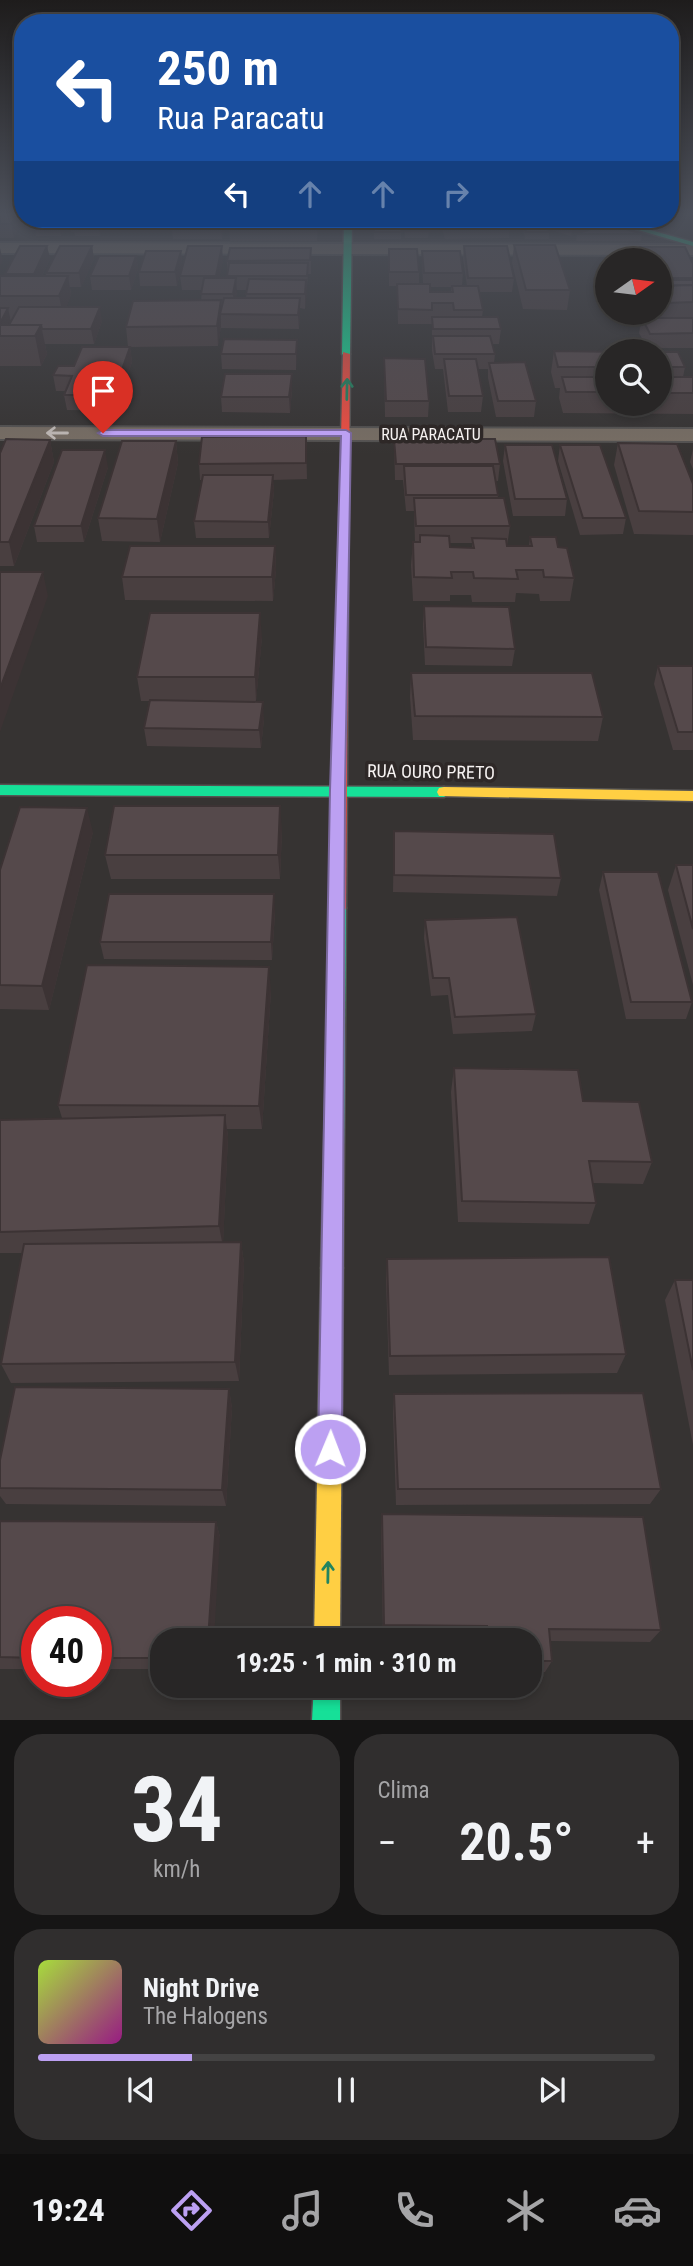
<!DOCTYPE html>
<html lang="pt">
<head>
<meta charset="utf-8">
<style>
  :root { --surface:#282626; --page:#302e2e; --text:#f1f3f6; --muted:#a5a5a7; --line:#444343; --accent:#bca0f2 }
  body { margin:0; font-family:"Roboto Condensed",sans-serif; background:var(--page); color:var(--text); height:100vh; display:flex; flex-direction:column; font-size:26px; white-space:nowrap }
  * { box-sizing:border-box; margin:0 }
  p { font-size:23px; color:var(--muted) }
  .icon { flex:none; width:38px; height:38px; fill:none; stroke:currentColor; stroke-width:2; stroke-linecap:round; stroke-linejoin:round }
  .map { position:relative; height:1720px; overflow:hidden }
  .drawer { display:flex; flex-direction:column; gap:14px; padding:14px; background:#161515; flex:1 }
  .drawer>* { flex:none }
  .banner { position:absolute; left:14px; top:14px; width:665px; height:214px; border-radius:28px; box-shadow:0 4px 10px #0003,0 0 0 2px var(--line); background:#1a4fa0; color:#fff; overflow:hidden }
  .needle { width:46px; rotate:76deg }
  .buttons { position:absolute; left:595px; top:248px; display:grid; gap:14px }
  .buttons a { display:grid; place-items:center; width:77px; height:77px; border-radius:50%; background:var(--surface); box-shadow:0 4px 10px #0003,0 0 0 2px var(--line); font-size:35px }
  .speed { position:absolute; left:21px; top:1606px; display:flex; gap:14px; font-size:35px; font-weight:700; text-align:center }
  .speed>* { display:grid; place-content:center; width:91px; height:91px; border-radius:50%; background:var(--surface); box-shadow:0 4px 10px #0003,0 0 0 2px var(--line); line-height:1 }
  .speed .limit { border:10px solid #d22; background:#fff; color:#111 }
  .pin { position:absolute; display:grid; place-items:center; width:60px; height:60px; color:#fff; margin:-72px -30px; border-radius:50% 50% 50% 0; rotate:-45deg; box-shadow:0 0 7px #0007 }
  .pin .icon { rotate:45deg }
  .me { position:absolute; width:77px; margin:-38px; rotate:1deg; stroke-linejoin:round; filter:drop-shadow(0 0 5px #0008) }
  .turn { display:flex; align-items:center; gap:24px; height:147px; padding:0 28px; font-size:32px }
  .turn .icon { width:91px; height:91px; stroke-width:2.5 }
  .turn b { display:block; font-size:49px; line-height:60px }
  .lanes { display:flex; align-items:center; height:66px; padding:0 28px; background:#0003; justify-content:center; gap:35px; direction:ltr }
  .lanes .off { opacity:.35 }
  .big { font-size:52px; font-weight:700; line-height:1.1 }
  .drawer .card { flex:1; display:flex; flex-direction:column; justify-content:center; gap:10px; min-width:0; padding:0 24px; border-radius:28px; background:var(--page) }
  .drawer .dial { align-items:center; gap:0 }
  .dial b { font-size:91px; line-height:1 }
  .song { display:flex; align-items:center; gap:21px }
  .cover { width:84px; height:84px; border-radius:10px; background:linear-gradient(135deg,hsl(80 70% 55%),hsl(310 70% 35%)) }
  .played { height:7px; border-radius:4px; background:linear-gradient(90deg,var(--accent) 25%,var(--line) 25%) }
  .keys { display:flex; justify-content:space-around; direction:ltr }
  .heat { display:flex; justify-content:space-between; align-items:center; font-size:38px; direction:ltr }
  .drawer .tiles { flex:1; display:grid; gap:14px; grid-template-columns:1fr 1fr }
  .card:last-child { grid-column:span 2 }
  .trip { position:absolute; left:150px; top:1628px; width:392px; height:70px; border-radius:28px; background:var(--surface); box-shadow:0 4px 10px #0003,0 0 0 2px var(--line); font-weight:700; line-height:70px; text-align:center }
  .tabs { display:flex; height:112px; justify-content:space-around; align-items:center; background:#100f0f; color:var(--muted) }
  .tabs .icon { width:49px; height:49px }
  .tabs .active { color:var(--accent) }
  .tabs b { font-size:32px; color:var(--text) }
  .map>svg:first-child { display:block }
</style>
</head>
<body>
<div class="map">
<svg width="693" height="1720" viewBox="0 0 693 1720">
  <rect width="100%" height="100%" fill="#363332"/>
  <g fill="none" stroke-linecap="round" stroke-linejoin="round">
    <g stroke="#545251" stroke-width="4">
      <g id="street">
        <path d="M0 243 693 245V255L0 253Z"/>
        <path d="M0 427 693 429V441L0 439Z"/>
      </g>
    </g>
    <g stroke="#545251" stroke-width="3">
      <g id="fast">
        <path d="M344 219H352L350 354 346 357 342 354Z"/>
        <path d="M601 219H611L693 242V246Z"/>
        <path d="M0 785 444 787 451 792 444 797 0 795Z"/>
        <path d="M338 902 344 904 346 908 343 1268 339 1275 332 1278 325 1275 321 1268 330 908 332 904Z"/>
        <path d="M314 1685H340V1720H312Z"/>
      </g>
    </g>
    <g stroke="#545251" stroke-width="3">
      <g id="slow">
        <path d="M444 787 693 791V801L439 796 437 792 439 788Z"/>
        <path d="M332 1258 339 1261 343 1268 340 1640H314L321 1268 325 1261Z"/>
      </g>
    </g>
    <g stroke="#545251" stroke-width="3">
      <path id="jam" d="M343 352 350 354 346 908 344 912H332L330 908Z"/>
    </g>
    <use href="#street" fill="#786e64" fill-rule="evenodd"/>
    <use href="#fast" fill="#16e098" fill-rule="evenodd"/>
    <use href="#slow" fill="#ffcf43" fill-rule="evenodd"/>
    <use href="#jam" fill="#f24e42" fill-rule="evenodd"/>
  </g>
  <g fill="#493f40" fill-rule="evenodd">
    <path d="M0 213H23L14 238H0Z"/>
    <path d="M69 219 61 236H36L34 223Z"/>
    <path d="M69 219H226L222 239H173L171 226 170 230H142L141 221 137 230H102L100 236H75L74 232H71Z"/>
    <path d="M230 219H319L317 241H230L229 223Z"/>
    <rect x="374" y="219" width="27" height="20"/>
    <path d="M404 219 429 231 428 238H405Z"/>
    <path d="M441 219H530L517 223 508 221 510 224 509 238 445 239 441 225Z"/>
    <path d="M548 219H596L595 227 642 234 641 241H576L577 234 571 236 548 229 549 232V239H525L523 230V223L548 226Z"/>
    <path d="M514 245 570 290 567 310 523 309 512 263Z"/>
    <path d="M47 246 50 259 42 276H46V273L92 246 94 259 81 287H70L71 295 66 307 102 321 94 344H45L47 354 41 366H0V276H5V274Z"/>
    <path d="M464 246 514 278 512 292H479L483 310 482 317 501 329 499 344H492L495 354 494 363 536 401 534 417H496L488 378V369H478L483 396 481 412H448L443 369H435L432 351V324H398L397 286H389V249L419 272V284H423L422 264V251L463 273 462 286H467L463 259ZM430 287H451V292H430Z"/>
    <path d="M640 247 693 264V348H647L639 333 642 318H654L651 313H660V261H638Z"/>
    <path d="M311 248V274H308L305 309 300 308 299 329 221 328V326L218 346 130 347 132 362 115 411 67 410 64 395 65 391H56L53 375 74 366 128 347 126 327 201 301 202 290H182L180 276 223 260 219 278H227V261ZM237 290H247L246 298H236Z"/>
    <path d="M181 251 182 265 177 286H140L139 272Z"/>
    <path d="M136 256 138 269 131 290H92L90 276Z"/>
    <path d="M297 340 296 370 222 369 221 354Z"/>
    <path d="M554 351 607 352V404H660V352L685 367 683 377 693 378V414L563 413 559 398 560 388H555L551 372Z"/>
    <path d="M384 358 429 401 428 417H385Z"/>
    <path d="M292 390 290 413 222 412 221 397Z"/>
    <path d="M306 436 307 479 273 480 274 491 269 538H196L194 521 202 480H200L199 464Z"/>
    <path d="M394 439 500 464 498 481H496L498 498 510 526 507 546H529L530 537 558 547 574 578 570 601H540L539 594 516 593 515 602H472L471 595H450V601H413L411 565 413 542H415L414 511H406L403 480H395ZM450 543H472V548L450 547Z"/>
    <path d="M50 440 54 462 14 566H0V453Z"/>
    <path d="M176 441 178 463 160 542 102 541 98 518Z"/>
    <path d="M618 443 693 484V535L634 534 614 465Z"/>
    <path d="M505 445 567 499 565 516H513L503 461Z"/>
    <path d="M560 445 626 518 623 534 580 535 558 461Z"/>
    <path d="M693 449V469L690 462Z"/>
    <path d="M108 467 84 542H37L34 526Z"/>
    <path d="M275 546 276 570 273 601 125 600 122 577Z"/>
    <path d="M424 606 515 649 512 666 425 665 423 624Z"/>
    <path d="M262 637 256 701 264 719 261 748 147 746 144 728 149 701H141L137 677Z"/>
    <path d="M658 666H693V750H673L654 684Z"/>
    <path d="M411 673 603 717 598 741 413 740 410 697Z"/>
    <path d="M282 830 280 879H111L105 855Z"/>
    <path d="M394 831 561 878 557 896 393 892Z"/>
    <path d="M93 832 49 1010 0 1009V870Z"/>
    <path d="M676 865H693V985L668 890Z"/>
    <path d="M603 872 692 1002 686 1019H626L599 890Z"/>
    <path d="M275 912 272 960 104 959 100 942Z"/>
    <path d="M425 920 536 1014 532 1031 453 1034 448 995 431 996 424 938Z"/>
    <path d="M271 991 262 1129H227L228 1137 223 1243 241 1242 244 1263 239 1381 11 1383 1 1364 23 1253H0V1120L62 1118 58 1105Z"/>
    <path d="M454 1068 583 1101 652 1162 643 1184 593 1183 596 1203 589 1224 458 1222 451 1092Z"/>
    <path d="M387 1259 626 1354 617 1373 389 1375 386 1280Z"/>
    <path d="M675 1280H693V1445L665 1300Z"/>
    <path d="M229 1389 232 1408 226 1506 6 1504 0 1496V1460Z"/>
    <path d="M394 1394 661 1489 650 1504 396 1505 393 1412Z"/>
    <path d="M382 1514 661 1630 650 1642 550 1641 552 1661 545 1672H530V1640H482L481 1638 383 1637 381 1529Z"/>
    <path d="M0 1521 216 1522 220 1537 163 1640V1669H96V1622H37V1669H0Z"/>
  </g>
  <g fill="#3c3334">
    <path d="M17 213H23V219H24L14 238 11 224Z"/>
    <path d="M61 219H69L61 236 59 222Z"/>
    <path d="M100 219 102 230 100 236 98 223Z"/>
    <path d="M136 219H140L141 221 137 230Z"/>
    <path d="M169 219H173L170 230Z"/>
    <path d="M222 219H226L222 239 221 226Z"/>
    <path d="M317 219H319L317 241Z"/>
    <path d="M517 219H530L517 223Z"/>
    <path d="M584 219H596L595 227 571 236 573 223Z"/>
    <path d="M47 246 50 259 36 288 34 274Z"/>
    <path d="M92 246 94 259 81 287 79 273Z"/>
    <path d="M222 246 223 260 217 290 216 276Z"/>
    <path d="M0 248 3 261 0 266Z"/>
    <path d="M181 251 182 265 177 286 175 272Z"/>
    <path d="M136 256 138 269 131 290 129 276Z"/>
    <path d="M68 276 71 295 63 316 59 296Z"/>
    <path d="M236 278 237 292 234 308 233 294Z"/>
    <path d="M306 280 307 294 305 309V294Z"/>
    <path d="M300 298V313L299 329 298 315Z"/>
    <path d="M221 300V326L218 346 217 326Z"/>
    <path d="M100 307 102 321 94 344 91 329Z"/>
    <path d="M8 308 11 322 0 336V323Z"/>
    <path d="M41 325 47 354 41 366 35 336Z"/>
    <path d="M297 340V355L296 370V354Z"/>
    <path d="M130 347 132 362 115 411 113 395Z"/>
    <path d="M292 374V390L290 413 289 397Z"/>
    <path d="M50 440 54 462 14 566 9 542Z"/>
    <path d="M176 441 178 463 160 542 157 519Z"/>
    <path d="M105 450 108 467 84 542 81 526Z"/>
    <path d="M273 475 274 491 269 538 268 522Z"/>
    <path d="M275 546 276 570 273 601 272 577Z"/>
    <path d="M43 572 48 596 0 732V689Z"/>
    <path d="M260 613 262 637 256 701 255 677Z"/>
    <path d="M263 702 264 719 261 748 259 730Z"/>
    <path d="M280 806 282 830 280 879 278 855Z"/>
    <path d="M87 808 93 832 49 1010 42 986Z"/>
    <path d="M274 894 275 912 272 960 271 942Z"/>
    <path d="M269 967 271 991 262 1129 259 1106Z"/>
    <path d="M225 1115 228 1137 223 1247 219 1226Z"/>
    <path d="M241 1242 244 1263 239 1381 235 1362Z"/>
    <path d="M229 1389 232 1408 226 1506 222 1490Z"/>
    <path d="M216 1522 220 1537 214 1640H208Z"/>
  </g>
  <g fill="#55494b" stroke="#3c3334" stroke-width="2">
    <path d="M0 213H17L11 224H0Z"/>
    <path d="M36 219H61L59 222 34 223Z"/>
    <path d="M69 219H100L98 223H73L74 219Z"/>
    <path d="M174 219H222L221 226H171Z"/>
    <path d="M230 219H317V223H229Z"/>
    <path d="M374 219H401L402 232H374Z"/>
    <path d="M404 219H427L429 231H405Z"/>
    <path d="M444 219H508L510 224 446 225Z"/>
    <path d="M559 219H584L573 223Z"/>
    <path d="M523 223H546L549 232H526Z"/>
    <path d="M606 223 642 234H577Z"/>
    <path d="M514 245H555L570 290H526Z"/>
    <path d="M20 246H47L34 274H5Z"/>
    <path d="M60 246H92L79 273H46Z"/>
    <path d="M188 246H222L216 276H180Z"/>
    <path d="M464 246H507L514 278H468Z"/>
    <path d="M640 247H685L693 264V278H660V261H646Z"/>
    <path d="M230 248H311L310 260 227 261Z"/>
    <path d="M389 249H417L419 272H389Z"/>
    <path d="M146 251H181L175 272H139Z"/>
    <path d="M422 251H460L463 273H424Z"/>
    <path d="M99 256H136L129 276H90Z"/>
    <path d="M229 263H308L307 276H227Z"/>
    <path d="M0 276H68L59 296H0Z"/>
    <path d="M204 278H236L233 294H201Z"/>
    <path d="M249 279 306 280 305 294H246Z"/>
    <path d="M660 280H693V285L660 286Z"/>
    <path d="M397 284H430V292H453L452 286H478L483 310H454L453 303H432V310L398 309Z"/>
    <path d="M693 285V302L667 303 660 292V286Z"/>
    <path d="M224 298H300L298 315 220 314Z"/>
    <path d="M221 300 217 326 126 327 133 301Z"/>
    <path d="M19 307H100L91 329H42L41 325H9Z"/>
    <path d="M0 308H8L0 323Z"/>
    <path d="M432 317H498L501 329H433Z"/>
    <path d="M642 318H693V333L650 334Z"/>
    <path d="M0 325H41L35 336H0Z"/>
    <path d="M433 336H490L495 354H435Z"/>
    <path d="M224 339 297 340 296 354H221Z"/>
    <path d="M82 347H130L113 395H64L72 376 53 375 58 366H74Z"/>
    <path d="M554 351 624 352H607V392H566L562 377H599L595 367H558Z"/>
    <path d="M660 352H678L685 367H660Z"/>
    <path d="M384 358 425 359 429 401H386Z"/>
    <path d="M444 359H476L483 396H449Z"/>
    <path d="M525 362 536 401H498L489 363Z"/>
    <path d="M225 374H292L289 397H221Z"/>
    <rect x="660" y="377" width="33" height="16"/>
    <path d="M306 436V463L199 464 202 437Z"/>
    <path d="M6 439 50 440 9 542H0V453Z"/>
    <path d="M394 439H495L500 464H396Z"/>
    <path d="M122 441H176L157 519 98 518Z"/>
    <path d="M618 443 677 444 693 484V512L639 511Z"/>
    <path d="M505 445H552L567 499H515Z"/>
    <path d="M560 445H600L626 518H583Z"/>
    <path d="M62 450H105L81 526H34Z"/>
    <path d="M404 466H493L498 495H406Z"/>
    <path d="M203 475H273L268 522 194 521Z"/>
    <path d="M414 498H504L510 526H416Z"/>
    <path d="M420 535 449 536 450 547 474 548 472 538 506 539 507 546H532L530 537H556L558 547 567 548 574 578 544 577 543 570H516L518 579 474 578 473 572H451L452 578 414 577 413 542H420Z"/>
    <path d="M130 546H275L272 577H122Z"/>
    <path d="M0 572H43L0 689Z"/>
    <path d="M424 606 509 607 515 649 426 647Z"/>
    <path d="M150 613H260L255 677H137Z"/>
    <path d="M658 666H693V732H678Z"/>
    <path d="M411 673H592L603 717 415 716Z"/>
    <path d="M150 700 263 702 259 730 144 728Z"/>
    <path d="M114 806H280L278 855H105Z"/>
    <path d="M20 807 87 808 42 986 0 985V870Z"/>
    <path d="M394 831 554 834 561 878 394 875Z"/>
    <path d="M676 865H693V929Z"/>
    <path d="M603 872H658L692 1002H631Z"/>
    <path d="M109 894H274L271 942H100Z"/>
    <path d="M517 917 536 1014 455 1017 449 978H433L425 920Z"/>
    <path d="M87 965 269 967 259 1106 58 1105Z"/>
    <path d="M454 1068 578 1070 583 1101 639 1102 652 1162 589 1161 596 1203 462 1201Z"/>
    <path d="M225 1115 219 1226 0 1232V1120Z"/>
    <path d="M241 1242 235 1362 1 1364 24 1244Z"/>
    <path d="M609 1257 626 1354 390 1356 387 1259Z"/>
    <path d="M675 1280H693V1370Z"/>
    <path d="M15 1387 229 1389 222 1490 0 1488V1460Z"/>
    <path d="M643 1393 661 1489H398L394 1394Z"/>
    <path d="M382 1514 643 1517 661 1630 549 1629 552 1661H530V1640H487V1626L384 1625Z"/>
    <path d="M0 1521 216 1522 208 1640H163V1658H96V1622H37V1658L0 1657Z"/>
  </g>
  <defs><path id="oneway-shaft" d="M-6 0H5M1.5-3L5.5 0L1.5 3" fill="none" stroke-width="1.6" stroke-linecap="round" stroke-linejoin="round" transform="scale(1.75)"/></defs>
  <g stroke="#228460">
    <use href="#oneway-shaft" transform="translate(347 389) rotate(-89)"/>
    <use href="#oneway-shaft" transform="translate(328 1572) rotate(-89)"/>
  </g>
  <use stroke="#c4bdb9" href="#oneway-shaft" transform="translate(57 433) rotate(-180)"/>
  <linearGradient id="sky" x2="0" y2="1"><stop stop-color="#1e1c1c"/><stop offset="0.47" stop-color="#4c505a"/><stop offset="1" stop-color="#4c505a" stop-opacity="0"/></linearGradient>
  <rect width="693" height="454" fill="url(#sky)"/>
  <path fill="#bca0f2" stroke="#7a689d" stroke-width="2" d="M346 430 351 433 345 790 342 1449 338 1457 330 1461 321 1457 318 1449 330 790 341 436H103L98 433 103 430Z"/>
  <g text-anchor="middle" stroke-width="7" stroke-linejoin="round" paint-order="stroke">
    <g font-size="16" fill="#f6f2f1" stroke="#2e2827">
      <text x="431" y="440">RUA PARACATU</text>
    </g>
    <g font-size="18" fill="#f6f2f1" stroke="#2e2827">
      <text transform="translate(431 772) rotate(1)" y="6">RUA OURO PRETO</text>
    </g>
  </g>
</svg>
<div class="buttons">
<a><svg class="needle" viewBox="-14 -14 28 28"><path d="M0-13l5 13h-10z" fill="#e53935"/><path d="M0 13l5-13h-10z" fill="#a5a5a7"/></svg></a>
<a><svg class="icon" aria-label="search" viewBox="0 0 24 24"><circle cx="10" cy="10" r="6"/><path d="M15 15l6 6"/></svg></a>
</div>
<div class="speed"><div class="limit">40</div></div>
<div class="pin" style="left:103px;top:433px;background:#d93025"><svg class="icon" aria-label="arrive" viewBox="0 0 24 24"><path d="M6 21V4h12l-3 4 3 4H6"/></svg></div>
<svg class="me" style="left:330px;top:1449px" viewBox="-20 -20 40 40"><circle r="17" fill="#bca0f2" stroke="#fff" stroke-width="3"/><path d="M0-11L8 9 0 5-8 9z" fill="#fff"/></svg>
<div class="trip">19:25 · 1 min · 310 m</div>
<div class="banner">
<div class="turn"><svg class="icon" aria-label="left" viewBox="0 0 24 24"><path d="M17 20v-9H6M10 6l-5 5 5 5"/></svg><div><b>250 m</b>Rua Paracatu</div></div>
<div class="lanes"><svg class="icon" aria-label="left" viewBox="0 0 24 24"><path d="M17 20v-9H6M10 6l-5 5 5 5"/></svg><svg class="icon off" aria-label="ahead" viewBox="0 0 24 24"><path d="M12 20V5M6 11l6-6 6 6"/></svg><svg class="icon off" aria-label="ahead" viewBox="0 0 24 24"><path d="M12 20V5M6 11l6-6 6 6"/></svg><svg class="icon off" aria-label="right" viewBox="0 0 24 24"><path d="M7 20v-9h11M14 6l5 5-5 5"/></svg></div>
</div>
</div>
<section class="drawer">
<div class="tiles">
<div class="card dial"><b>34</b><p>km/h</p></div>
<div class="card"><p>Clima</p>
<div class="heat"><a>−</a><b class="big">20.5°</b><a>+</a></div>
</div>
<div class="card">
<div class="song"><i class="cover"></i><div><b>Night Drive</b><p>The Halogens</p></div></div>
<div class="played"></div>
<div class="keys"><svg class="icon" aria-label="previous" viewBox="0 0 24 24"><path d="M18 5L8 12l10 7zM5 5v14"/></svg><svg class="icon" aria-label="pause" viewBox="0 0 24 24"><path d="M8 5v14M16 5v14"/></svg><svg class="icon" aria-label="next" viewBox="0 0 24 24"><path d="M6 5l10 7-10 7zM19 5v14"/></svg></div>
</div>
</div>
</section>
<nav class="tabs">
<b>19:24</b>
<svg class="icon active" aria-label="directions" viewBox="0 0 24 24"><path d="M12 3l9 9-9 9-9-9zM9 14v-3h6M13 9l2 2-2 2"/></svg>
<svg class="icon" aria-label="music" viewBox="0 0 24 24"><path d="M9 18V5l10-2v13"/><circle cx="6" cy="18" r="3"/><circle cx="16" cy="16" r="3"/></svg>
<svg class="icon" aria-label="phone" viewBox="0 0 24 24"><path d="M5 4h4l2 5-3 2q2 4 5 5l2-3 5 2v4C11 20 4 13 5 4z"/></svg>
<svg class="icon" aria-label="climate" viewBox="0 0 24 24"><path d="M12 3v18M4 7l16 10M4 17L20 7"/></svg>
<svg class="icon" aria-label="car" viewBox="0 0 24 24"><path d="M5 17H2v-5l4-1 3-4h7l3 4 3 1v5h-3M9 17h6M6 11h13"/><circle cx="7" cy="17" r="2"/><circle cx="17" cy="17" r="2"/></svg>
</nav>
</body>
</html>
